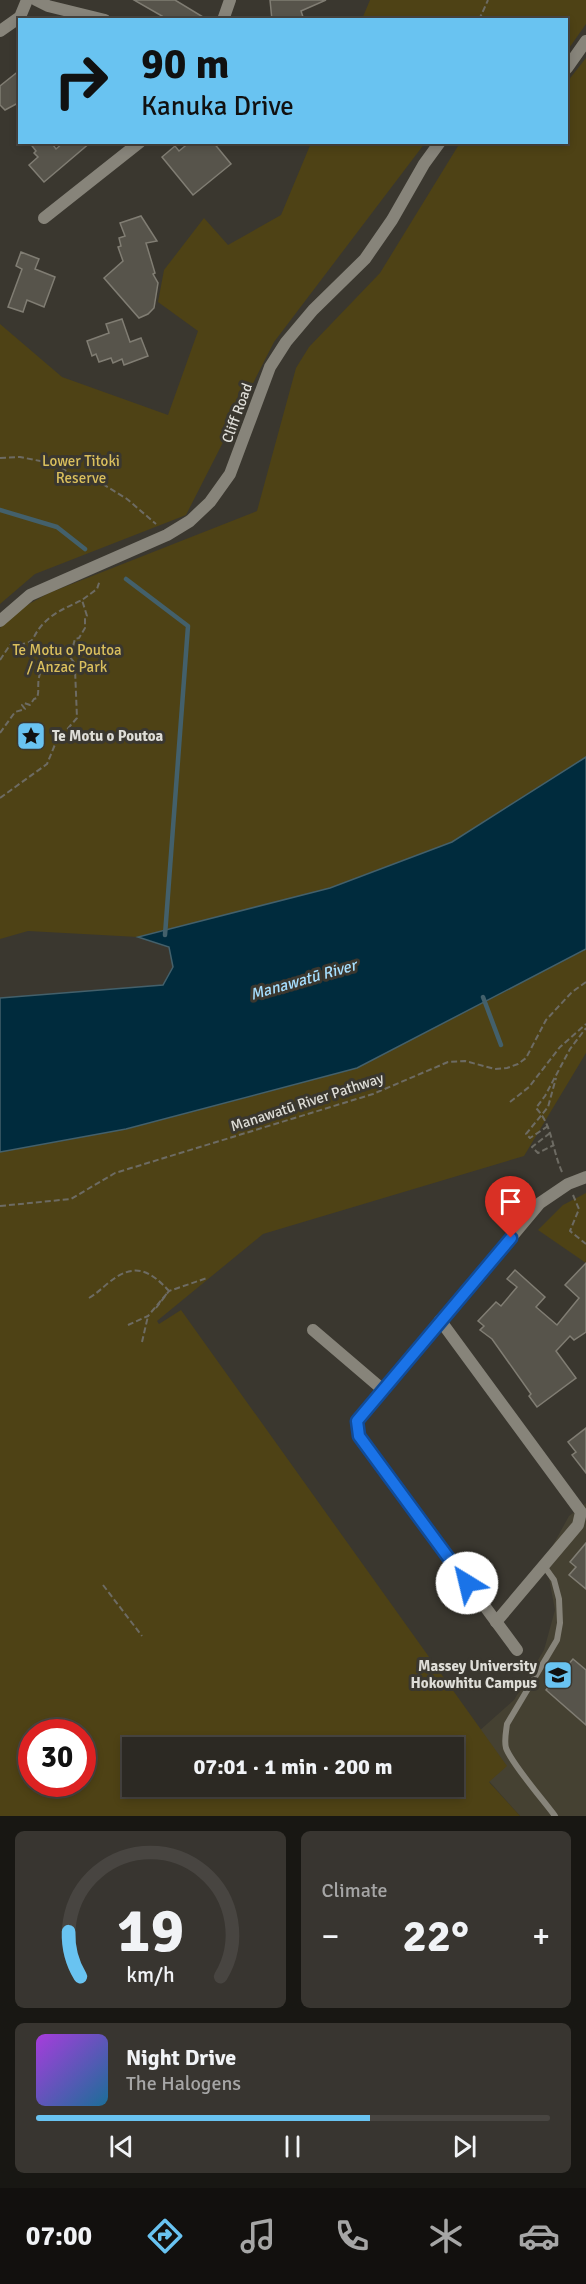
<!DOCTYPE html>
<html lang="en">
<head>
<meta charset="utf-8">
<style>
  :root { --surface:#2c2923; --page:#383530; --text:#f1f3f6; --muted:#a6a6a6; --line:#484541; --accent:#69c3f1 }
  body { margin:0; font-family:Signika,sans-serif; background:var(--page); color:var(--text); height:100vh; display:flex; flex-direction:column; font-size:22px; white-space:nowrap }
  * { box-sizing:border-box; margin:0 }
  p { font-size:20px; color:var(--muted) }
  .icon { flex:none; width:33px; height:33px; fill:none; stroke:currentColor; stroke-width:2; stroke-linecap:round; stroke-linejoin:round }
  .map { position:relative; height:1816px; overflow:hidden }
  .side { display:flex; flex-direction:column; gap:15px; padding:15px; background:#181713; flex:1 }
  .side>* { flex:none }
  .hud { position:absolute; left:18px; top:18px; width:550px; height:126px; border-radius:0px; box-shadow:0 3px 9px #0003,0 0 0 2px var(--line); background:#69c3f1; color:#111; overflow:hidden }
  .speed { position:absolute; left:18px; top:1719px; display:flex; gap:12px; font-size:30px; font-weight:700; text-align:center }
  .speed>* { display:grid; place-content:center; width:78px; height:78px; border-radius:50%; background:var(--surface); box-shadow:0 3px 9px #0003,0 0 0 2px var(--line); line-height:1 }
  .speed .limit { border:9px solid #d22; background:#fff; color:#111 }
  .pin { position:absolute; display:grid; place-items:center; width:51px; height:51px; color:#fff; margin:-62px -26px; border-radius:50% 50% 50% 0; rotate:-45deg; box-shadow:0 0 6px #0007 }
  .pin .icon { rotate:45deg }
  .me { position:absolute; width:66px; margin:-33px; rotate:324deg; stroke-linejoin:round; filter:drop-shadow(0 0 4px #0008) }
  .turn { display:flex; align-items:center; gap:21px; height:126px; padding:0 24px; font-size:27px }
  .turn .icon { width:78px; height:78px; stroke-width:2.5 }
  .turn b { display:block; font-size:42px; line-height:51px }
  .big { font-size:45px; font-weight:700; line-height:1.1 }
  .side .tile { flex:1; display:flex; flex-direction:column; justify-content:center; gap:9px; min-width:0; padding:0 21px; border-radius:9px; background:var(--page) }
  .side .dial { align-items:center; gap:0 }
  .dial svg { height:156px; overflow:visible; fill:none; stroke:var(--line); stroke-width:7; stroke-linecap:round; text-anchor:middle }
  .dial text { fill:var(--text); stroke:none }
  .song { display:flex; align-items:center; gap:18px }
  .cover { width:72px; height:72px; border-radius:9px; background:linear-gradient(135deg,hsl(280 70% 55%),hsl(200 70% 35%)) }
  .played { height:6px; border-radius:3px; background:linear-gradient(90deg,var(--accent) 65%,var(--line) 65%) }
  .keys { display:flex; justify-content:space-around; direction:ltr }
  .heat { display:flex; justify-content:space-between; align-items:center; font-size:33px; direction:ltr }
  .side .tiles { flex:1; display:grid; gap:15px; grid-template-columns:1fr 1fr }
  .tile:last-child { grid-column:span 2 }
  .trip { position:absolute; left:122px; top:1737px; width:342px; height:60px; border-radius:0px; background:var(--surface); box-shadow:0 3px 9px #0003,0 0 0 2px var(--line); font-weight:700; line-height:60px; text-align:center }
  .tab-bar { display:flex; height:96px; justify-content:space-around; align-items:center; background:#12100e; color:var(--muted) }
  .tab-bar .icon { width:42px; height:42px }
  .tab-bar .on { color:var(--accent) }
  .tab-bar b { font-size:27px; color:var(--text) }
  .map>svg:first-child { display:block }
</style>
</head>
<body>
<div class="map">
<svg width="586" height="1816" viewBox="0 0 586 1816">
  <rect width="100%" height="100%" fill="#3a372f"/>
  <path fill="#454132" d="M586 1503V1816H520L460 1748 514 1700 544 1650 555 1610 547 1568 553 1545 569 1516Z"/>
  <g fill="#4e4215" fill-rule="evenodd">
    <path d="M370 0H586V24L567 51V20L362 19Z"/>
    <path d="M586 58V757L452 842 330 888 138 937 28 931 0 939V628L20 609 49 593 257 511 296 368 309 347 380 273 458 146 463 142H567V82Z"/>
    <path d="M311 143H425L274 342 186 515 35 574 0 604V324L62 377 168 415 198 331 158 302 164 270 204 218 228 245 281 215Z"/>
    <path d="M586 949V1053L524 1156 263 1234 157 1321 159 1324 181 1310 507 1766 489 1782 520 1816H0V1152L126 1129 357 1068ZM32 1732H82V1784H32ZM132 1748H453V1786H132Z"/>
    <path d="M586 1193V1263L538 1230 563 1205Z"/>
  </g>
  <path fill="#002b3d" stroke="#43606b" stroke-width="1.5" d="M586 757V949L357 1068 126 1129 0 1152V998L163 985 173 967 169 947 138 937 330 888 452 842Z"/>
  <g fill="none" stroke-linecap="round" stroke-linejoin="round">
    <g stroke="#43606b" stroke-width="4.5">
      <path d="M0 510 57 527 85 549"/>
      <path d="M126 579 188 626 165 935"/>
      <path d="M483 997 501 1045"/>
    </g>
  </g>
  <g fill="#57544b" stroke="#807d73" stroke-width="1.5">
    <path d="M134 0H175L208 20H159L162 16Z"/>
    <path d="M270 0H326L301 11 304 20H272Z"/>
    <path d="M20 70V102L5 110 0 105V86Z"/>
    <path d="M29 142H51L56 149 64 142H91L44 182 29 165 38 157 34 153 36 151Z"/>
    <path d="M190 142H213L231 164 193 195 162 157 175 146 179 151Z"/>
    <path d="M141 216 157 241 146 243 155 273 153 274 158 283 154 308 148 314 139 318 104 278 123 261 118 247 121 246 119 238 125 236 120 223Z"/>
    <path d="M21 252 39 259 35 269 55 277 44 307 27 300 23 312 8 307 22 269 16 266Z"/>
    <path d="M122 319 130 342 141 338 148 356 124 365 122 359 113 363 111 358 99 362 96 354 92 356 87 341 109 333 106 324Z"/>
    <path d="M586 1263V1332L574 1340 570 1336 556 1351 576 1378 537 1407 529 1396 531 1394 492 1339 480 1330 484 1326 478 1321 496 1302 501 1306 517 1287 507 1279 515 1270 545 1297 536 1307 557 1325 579 1298 565 1285Z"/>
    <path d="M586 1428V1473L572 1455 576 1452 568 1442Z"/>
    <path d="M586 1543V1589L569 1575 576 1567 570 1562Z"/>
    <path d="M573 1659 586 1670V1725L546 1690Z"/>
  </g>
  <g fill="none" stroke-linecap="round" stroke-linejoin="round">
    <g stroke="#6d6b63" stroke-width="2" stroke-dasharray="6 3" stroke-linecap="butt">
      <path d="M479 20 488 0"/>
      <path d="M0 458 20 457 55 464 74 476 101 483 127 499 156 524"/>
      <path d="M0 660 10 645C40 644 28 639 44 623 54 612 70 606 82 600"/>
      <path d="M0 733 15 712 25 709 22 705 24 703 30 705 34 699 37 698C40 690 36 682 41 671L48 669H75"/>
      <path d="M0 798 47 764 56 742 77 718 75 669 77 666 70 657 75 639 79 638 85 628V618L87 616 82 600 97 589 100 580"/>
      <path d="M510 1102 529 1087 560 1047 586 1024"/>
      <path d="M548 1126 530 1138 526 1134 548 1107 556 1078"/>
      <path d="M550 1133 532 1147 538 1153 554 1145"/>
      <path d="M562 1172C552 1150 553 1126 536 1108L545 1096 570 1049 586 1028"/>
      <path d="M573 1195 579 1209 570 1231 586 1244"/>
      <path d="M0 1206 71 1199 115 1173 373 1094 448 1062 465 1061 495 1069 507 1068 518 1064 526 1058 546 1020 572 992 586 982"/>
      <path d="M89 1298C96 1294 101 1289 107 1284 133 1262 149 1269 169 1291L148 1316 128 1325"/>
      <path d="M156 1308 169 1291 207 1278"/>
      <path d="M142 1342 148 1316"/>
      <path d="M103 1585 142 1636"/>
    </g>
    <path stroke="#87847a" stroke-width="6" d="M544 1566 554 1580 559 1599 560 1623 557 1640 507 1724C506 1732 504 1741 506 1748 511 1763 544 1801 555 1816"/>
    <g stroke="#87847a" stroke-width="12">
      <path d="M36 0 48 6 105 20"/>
      <path d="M223 20 230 0"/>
      <path d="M0 31 20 17 27 0"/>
      <path d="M567 68 586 41"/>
      <path d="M44 218 140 142"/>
      <path d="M0 621 30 595 167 535 190 521 210 502 230 474 270 367 286 342 313 310 365 259 392 220 424 164 440 142"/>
      <path d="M440 1320 581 1512 578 1525 496 1622"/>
      <path d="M313 1330 382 1389"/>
      <path d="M517 1650 359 1436 357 1421 540 1203 568 1184 586 1177"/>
    </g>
  </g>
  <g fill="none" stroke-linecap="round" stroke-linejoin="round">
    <g stroke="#114b97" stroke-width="15">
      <path id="route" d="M467 1583 359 1436 357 1421 511 1238"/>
    </g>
    <use href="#route" stroke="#1a73e8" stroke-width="10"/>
  </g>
  <defs>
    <g id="sight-square" transform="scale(1.5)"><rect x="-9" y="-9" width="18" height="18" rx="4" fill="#69c3f1" stroke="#3a372f"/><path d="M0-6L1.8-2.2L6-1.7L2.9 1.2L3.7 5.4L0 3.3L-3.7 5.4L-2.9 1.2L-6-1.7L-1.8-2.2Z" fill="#111"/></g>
    <g id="university-square" transform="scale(1.5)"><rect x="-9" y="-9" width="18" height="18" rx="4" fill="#69c3f1" stroke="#3a372f"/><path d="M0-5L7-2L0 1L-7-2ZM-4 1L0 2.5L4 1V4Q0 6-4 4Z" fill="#111"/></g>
  </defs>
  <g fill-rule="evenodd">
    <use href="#sight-square" x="31" y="736"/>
    <use href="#university-square" x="558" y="1675"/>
  </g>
  <g text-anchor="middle" stroke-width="6" stroke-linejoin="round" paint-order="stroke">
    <g font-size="15" fill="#deddd7" stroke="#3a372f">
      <text transform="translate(237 413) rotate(-70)" y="5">Cliff Road</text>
      <text transform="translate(307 1102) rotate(-18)" y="5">Manawatū River Pathway</text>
    </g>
    <g font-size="15" fill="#dabf5d" stroke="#3a372f">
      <text x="81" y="466">Lower Titoki<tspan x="81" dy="17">Reserve</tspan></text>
      <text x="67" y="655">Te Motu o Poutoa<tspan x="67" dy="17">/ Anzac Park</tspan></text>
    </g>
    <g font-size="15" font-weight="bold" fill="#deddd7" stroke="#3a372f" text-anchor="start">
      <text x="52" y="741">Te Motu o Poutoa</text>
      <text x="537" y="1671" text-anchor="end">Massey University<tspan x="537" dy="17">Hokowhitu Campus</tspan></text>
    </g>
    <g font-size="16" font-style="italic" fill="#a6dfff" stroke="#3a372f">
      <text transform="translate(303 979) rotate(-16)" y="6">Manawatū River</text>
    </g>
  </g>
</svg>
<div class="speed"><div class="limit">30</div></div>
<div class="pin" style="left:511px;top:1238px;background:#d93025"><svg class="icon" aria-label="arrive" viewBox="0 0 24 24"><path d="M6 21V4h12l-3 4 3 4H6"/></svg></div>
<svg class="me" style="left:467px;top:1583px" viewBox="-20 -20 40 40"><circle r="19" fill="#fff"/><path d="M0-13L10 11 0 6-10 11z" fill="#1a73e8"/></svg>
<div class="trip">07:01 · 1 min · 200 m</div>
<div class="hud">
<div class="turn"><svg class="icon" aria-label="right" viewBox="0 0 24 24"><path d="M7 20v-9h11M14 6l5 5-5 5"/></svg><div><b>90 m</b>Kanuka Drive</div></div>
</div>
</div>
<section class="side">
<div class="tiles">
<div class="tile dial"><svg viewBox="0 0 100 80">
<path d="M14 69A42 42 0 1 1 86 69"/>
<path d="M14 69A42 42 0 0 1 8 46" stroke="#69c3f1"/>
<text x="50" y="56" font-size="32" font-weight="700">19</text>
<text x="50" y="72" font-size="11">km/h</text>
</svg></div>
<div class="tile"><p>Climate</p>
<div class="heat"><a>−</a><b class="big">22°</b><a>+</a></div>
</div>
<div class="tile">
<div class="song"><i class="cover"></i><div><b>Night Drive</b><p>The Halogens</p></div></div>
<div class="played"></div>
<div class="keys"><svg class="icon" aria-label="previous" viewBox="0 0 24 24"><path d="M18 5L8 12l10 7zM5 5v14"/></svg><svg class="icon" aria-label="pause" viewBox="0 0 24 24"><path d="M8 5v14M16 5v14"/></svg><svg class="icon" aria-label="next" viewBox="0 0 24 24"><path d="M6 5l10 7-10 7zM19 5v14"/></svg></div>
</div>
</div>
</section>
<nav class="tab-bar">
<b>07:00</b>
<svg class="icon on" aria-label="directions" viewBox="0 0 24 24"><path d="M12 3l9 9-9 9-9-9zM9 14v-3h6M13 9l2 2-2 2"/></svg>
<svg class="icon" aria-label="music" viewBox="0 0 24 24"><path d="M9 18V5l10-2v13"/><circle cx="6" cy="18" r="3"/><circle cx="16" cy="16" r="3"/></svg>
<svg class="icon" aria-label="phone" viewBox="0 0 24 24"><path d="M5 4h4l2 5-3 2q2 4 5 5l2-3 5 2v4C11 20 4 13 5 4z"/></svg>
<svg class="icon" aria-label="climate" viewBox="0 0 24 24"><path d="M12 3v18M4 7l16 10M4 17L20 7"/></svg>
<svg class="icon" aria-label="car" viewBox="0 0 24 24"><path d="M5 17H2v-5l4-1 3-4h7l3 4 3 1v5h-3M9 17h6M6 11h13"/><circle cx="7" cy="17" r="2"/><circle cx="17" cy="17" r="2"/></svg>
</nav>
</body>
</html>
